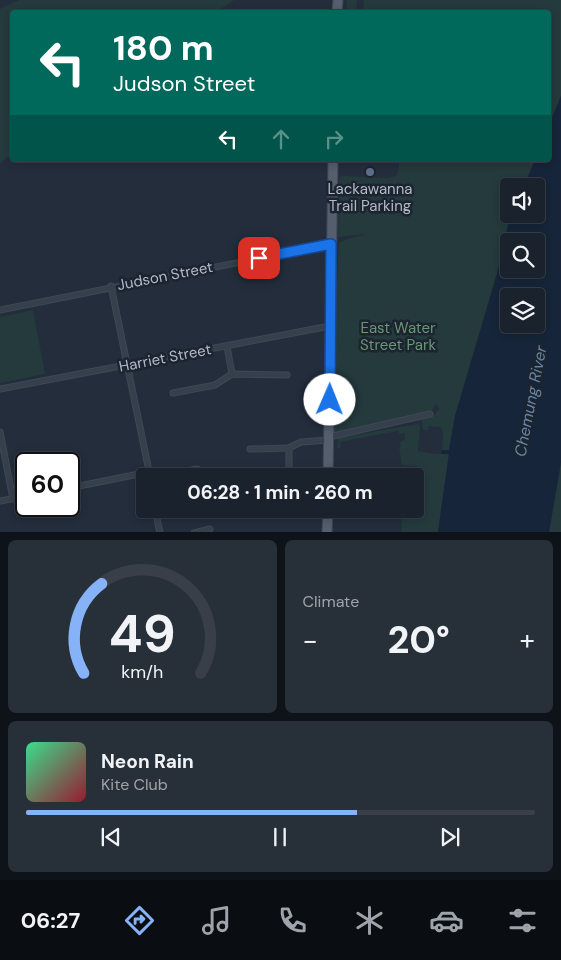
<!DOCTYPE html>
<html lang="en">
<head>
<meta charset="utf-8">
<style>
  :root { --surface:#1a222d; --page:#272f39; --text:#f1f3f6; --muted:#9fa4aa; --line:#383f49; --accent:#86b3f8 }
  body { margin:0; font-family:"DM Sans",sans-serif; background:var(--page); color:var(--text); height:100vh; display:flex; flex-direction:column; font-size:19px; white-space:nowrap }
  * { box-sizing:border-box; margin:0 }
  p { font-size:16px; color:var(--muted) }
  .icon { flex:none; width:28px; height:28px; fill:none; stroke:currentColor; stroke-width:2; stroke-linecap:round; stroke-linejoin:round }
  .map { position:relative; height:532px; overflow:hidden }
  .sheet { display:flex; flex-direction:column; gap:8px; padding:8px; background:#0e1319; flex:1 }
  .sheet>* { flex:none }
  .top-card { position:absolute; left:10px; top:10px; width:541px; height:152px; border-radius:5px; box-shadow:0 2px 8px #0003,0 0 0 1px var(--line); background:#00695c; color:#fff; overflow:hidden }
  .buttons { position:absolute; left:500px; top:178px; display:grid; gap:10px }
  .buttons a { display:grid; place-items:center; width:45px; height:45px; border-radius:5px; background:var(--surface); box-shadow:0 2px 8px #0003,0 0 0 1px var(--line); font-size:25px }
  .speed { position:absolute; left:15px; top:452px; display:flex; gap:10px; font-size:25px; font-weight:700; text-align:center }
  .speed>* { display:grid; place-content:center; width:65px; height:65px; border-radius:50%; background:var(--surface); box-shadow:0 2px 8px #0003,0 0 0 1px var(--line); line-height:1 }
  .speed .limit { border:2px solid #111; border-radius:8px; background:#fff; color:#111 }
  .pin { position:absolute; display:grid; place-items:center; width:42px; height:42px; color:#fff; margin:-21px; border-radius:10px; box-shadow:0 2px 8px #0006 }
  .me { position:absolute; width:55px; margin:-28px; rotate:1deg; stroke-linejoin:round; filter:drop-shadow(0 0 4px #0008) }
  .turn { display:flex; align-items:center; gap:18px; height:105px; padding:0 20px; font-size:22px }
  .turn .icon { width:65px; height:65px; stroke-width:2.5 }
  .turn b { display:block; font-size:35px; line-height:42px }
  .lanes { display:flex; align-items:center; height:48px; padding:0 20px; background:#0003; justify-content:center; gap:25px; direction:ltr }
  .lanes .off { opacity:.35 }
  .big { font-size:38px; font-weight:700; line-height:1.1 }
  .sheet .card { flex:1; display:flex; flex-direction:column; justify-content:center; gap:8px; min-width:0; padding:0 18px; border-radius:8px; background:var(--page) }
  .sheet .dial { align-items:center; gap:0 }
  .dial svg { height:130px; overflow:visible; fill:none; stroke:var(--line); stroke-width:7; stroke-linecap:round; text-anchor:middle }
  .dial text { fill:var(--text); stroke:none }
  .song { display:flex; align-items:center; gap:15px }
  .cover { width:60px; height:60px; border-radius:8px; background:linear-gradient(135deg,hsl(150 70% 55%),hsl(350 70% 35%)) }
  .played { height:5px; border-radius:2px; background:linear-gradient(90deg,var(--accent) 65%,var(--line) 65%) }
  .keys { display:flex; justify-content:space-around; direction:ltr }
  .heat { display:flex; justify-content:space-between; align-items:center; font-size:28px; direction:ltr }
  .sheet .tiles { flex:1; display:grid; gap:8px; grid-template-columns:1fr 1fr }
  .card:last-child { grid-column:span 2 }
  .trip { position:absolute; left:136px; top:468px; width:288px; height:50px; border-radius:5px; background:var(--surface); box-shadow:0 2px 8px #0003,0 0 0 1px var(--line); font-weight:700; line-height:50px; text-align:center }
  .tab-bar { display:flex; height:80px; justify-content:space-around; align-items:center; background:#0a0e12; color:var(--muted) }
  .tab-bar .icon { width:35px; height:35px }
  .tab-bar .on { color:var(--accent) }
  .tab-bar b { font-size:22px; color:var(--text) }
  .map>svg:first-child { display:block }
</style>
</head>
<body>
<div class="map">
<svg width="561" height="533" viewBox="0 0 561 533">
  <rect width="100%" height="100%" fill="#232d3c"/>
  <g fill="#243a3d">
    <path d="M19 0H234L216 12H12V154L0 163V9Z"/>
    <path d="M347 0H357L356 12H346Z"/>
    <path d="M364 0H561V96L549 125V12H363Z"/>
    <path d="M399 160H535L524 186H509V214H512L497 273 455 416 449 450H442L443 432 440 427 429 426 428 430H423L422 418 434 415 439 409 436 403 430 414 329 437 339 242 366 234 338 237 339 179 341 176 388 178 396 176 399 168Z"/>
    <path d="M33 310 45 374 0 383V317Z"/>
    <path d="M417 424 420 425 418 451 435 454H449L438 532H401L402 509H415V495H417V466L402 465 399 447 401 446 400 442 405 440V433L399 434 398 431 340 442V448L337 449 338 438Z"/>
    <path d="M561 462V532H549Z"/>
  </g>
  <path fill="#162539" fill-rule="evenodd" d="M561 96V462L549 532H438L449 454H441L442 450H449L455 416 497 274 509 220 512 214H536V186H524L535 160H549V125ZM509 241H536V269H509ZM509 296H536V324H509Z"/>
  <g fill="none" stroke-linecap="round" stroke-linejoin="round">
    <g stroke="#3f4855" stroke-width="7">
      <g id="street">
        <path d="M111 286 150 476"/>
        <path d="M0 310 331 244"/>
        <path d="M227 346 232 374"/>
        <path d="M0 389 330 326"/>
        <path d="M173 393 215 385 232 374 287 375"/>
        <path d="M0 432 13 499"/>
        <path d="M329 437 430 414"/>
        <path d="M250 449 289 448"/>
        <path d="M161 476 197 469"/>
        <path d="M289 476V448L301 442 329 440"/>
        <path d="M69 488 149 472"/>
        <path d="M0 501 26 496"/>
        <path d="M155 509 160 533"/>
        <path d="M194 533 210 529"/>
      </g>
    </g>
    <g stroke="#3f4855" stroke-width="11">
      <g id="primary">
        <path d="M337 12 338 0"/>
        <path d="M328 476 333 160"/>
        <path d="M327 533 328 509"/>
      </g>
    </g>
    <use href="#street" stroke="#363f4c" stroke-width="5"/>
    <use href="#primary" stroke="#545e6c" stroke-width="9"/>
  </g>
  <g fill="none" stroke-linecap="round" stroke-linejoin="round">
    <g stroke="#114b97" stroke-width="12">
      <path id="route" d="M259 258 331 244 330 400"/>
    </g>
    <use href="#route" stroke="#1a73e8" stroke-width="9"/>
  </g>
  <circle fill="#5c6f8a" stroke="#1c2430" stroke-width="2" cx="370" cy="172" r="5"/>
  <g text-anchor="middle" stroke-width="5" stroke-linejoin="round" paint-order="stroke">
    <g font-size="15" fill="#b2bac7" stroke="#1c2430">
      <text x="370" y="194">Lackawanna<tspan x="370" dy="17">Trail Parking</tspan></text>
    </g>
    <g font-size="15" fill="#b2bac7" stroke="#1c2430">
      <text transform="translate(165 276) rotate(-11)" y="5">Judson Street</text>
      <text transform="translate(165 358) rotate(-11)" y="5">Harriet Street</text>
    </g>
    <g font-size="15" fill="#699873" stroke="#1c2430">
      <text x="398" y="333">East Water<tspan x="398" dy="17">Street Park</tspan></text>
    </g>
    <g font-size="16" font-style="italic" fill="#6a85a7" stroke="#1c2430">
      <text transform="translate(530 401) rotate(-79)" y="6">Chemung River</text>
    </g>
  </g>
</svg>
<div class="buttons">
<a><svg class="icon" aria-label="sound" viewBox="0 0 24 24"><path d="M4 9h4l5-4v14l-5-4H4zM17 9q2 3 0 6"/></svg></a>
<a><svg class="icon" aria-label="search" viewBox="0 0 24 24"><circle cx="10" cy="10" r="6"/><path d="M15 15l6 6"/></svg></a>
<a><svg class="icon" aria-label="layers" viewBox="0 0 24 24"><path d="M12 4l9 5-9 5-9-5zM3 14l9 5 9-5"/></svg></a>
</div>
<div class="speed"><div class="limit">60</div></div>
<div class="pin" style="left:259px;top:258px;background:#d93025"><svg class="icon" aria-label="arrive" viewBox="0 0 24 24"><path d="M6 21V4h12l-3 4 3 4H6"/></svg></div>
<svg class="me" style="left:330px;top:400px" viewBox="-20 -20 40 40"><circle r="19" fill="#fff"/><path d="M0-13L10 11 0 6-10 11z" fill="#1a73e8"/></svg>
<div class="trip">06:28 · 1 min · 260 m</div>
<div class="top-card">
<div class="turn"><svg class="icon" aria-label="left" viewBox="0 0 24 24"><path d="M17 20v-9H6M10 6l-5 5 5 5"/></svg><div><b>180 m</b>Judson Street</div></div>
<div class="lanes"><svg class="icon" aria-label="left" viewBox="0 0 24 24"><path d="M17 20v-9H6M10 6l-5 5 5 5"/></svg><svg class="icon off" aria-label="ahead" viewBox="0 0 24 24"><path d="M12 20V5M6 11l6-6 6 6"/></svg><svg class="icon off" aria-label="right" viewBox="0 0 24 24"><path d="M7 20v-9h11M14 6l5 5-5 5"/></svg></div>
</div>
</div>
<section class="sheet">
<div class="tiles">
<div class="card dial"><svg viewBox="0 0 100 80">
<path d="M14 69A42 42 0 1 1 86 69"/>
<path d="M14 69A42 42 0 0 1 25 14" stroke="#86b3f8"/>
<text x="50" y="56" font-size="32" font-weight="700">49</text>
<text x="50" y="72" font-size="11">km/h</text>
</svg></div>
<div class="card"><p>Climate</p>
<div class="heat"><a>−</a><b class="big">20°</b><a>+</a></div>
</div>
<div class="card">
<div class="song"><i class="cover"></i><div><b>Neon Rain</b><p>Kite Club</p></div></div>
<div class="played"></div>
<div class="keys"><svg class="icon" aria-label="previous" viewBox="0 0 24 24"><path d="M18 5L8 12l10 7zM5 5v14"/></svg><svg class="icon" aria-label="pause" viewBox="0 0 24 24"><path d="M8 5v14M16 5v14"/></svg><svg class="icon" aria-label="next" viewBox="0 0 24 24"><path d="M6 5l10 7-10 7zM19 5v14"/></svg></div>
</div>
</div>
</section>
<nav class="tab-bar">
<b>06:27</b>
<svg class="icon on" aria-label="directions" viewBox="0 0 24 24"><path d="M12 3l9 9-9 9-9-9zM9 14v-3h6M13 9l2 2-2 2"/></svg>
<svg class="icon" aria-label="music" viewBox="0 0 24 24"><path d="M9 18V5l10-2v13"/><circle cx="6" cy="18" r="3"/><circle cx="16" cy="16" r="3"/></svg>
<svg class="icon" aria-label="phone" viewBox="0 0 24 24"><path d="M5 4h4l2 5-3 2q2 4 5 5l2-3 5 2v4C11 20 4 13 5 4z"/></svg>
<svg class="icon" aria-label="climate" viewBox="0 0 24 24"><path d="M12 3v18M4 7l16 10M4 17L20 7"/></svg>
<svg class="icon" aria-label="car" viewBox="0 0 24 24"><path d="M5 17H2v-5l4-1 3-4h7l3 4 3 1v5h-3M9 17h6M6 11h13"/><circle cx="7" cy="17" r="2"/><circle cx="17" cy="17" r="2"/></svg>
<svg class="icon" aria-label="filters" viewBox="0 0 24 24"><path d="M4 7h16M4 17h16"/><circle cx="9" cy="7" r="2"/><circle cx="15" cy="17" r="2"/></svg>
</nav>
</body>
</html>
